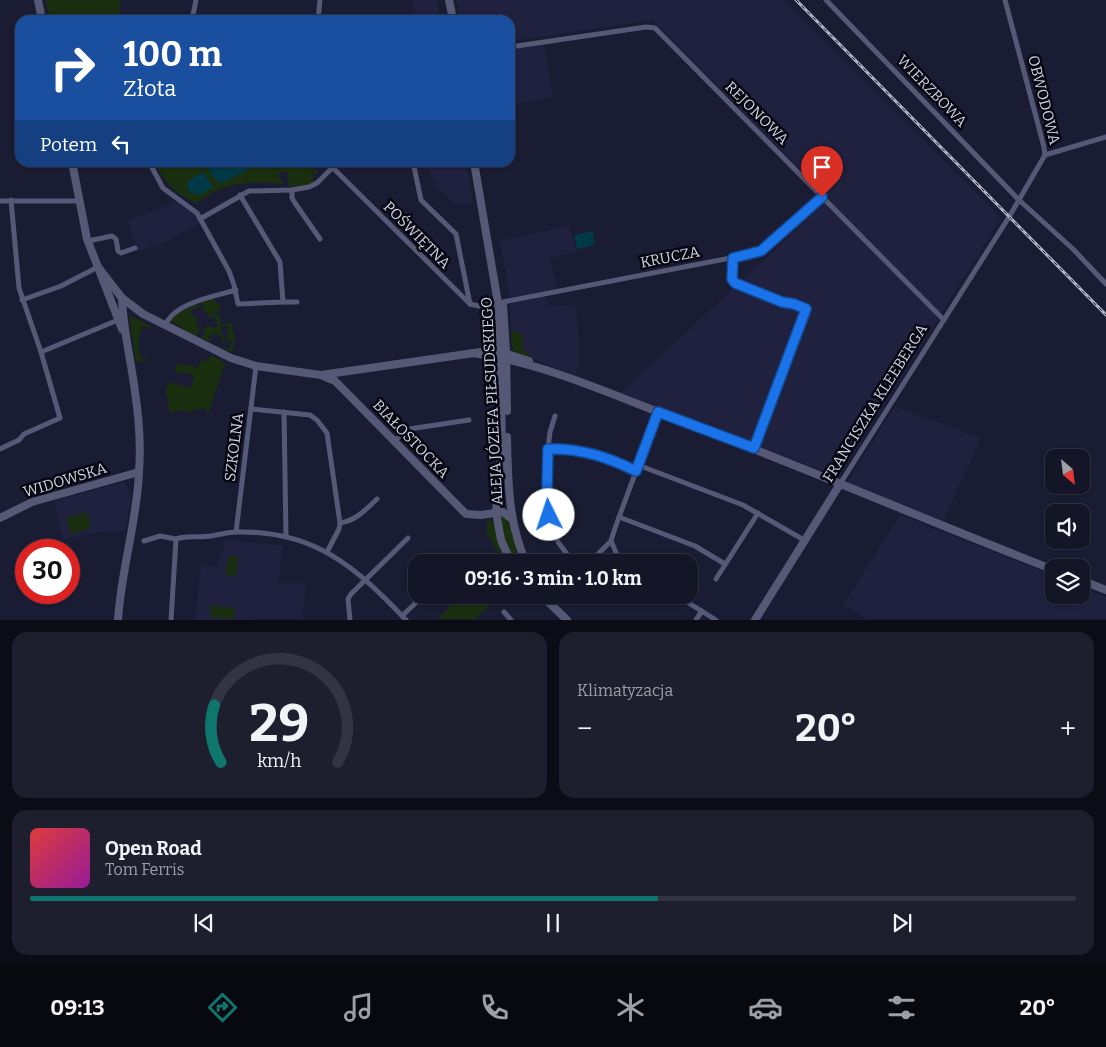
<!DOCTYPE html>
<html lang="pl">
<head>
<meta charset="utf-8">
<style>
  :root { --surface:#141526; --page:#1d1e2e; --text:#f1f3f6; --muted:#9d9fa7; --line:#333443; --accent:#0f766e }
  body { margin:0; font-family:Bitter,serif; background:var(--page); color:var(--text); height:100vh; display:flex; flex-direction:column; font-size:19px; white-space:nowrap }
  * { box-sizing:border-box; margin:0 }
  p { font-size:16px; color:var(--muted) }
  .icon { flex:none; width:28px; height:28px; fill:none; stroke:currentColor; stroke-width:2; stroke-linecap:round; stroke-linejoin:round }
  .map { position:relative; height:620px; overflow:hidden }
  .details { display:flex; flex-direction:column; gap:12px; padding:12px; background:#0b0c15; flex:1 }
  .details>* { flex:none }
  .banner { position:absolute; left:15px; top:15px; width:500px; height:152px; border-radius:15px; box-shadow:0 1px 4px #0004,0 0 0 1px var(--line); background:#1a4fa0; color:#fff; overflow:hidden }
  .needle { width:32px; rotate:152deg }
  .controls { position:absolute; left:1045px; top:449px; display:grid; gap:10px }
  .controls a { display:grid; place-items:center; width:45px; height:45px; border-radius:10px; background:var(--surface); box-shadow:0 1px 4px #0004,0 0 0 1px var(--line); font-size:25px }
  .speed { position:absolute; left:15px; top:539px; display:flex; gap:10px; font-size:25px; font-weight:700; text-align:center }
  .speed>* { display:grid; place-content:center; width:65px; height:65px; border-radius:50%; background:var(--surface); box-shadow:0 1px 4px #0004,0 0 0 1px var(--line); line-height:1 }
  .speed .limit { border:8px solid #d22; background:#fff; color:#111 }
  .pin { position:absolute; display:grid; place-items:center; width:42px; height:42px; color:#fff; margin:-51px -21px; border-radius:50% 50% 50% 0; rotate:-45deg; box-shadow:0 0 5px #0007 }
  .pin .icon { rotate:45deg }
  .me { position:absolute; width:55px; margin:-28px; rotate:356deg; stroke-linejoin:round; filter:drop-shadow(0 0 4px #0008) }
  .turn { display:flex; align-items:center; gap:18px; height:105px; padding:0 25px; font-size:22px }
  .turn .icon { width:65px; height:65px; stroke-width:2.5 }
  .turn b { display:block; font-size:35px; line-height:42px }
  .then { display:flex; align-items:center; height:48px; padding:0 25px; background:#0003; gap:10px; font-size:19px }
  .big { font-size:38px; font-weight:700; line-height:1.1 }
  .details .widget { flex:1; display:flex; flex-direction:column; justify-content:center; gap:8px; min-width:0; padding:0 18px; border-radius:15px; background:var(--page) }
  .details .dial { align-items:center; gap:0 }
  .dial svg { height:130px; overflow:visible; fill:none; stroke:var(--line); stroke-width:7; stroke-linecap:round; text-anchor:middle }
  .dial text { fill:var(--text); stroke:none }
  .song { display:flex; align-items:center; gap:15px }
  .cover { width:60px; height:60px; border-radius:8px; background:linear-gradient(135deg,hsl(0 70% 55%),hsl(300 70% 35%)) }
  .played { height:5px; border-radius:2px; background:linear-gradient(90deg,var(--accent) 60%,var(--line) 60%) }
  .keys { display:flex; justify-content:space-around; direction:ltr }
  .heat { display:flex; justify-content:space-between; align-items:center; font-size:28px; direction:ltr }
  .details .tiles { flex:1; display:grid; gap:12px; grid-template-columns:1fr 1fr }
  .widget:last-child { grid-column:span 2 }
  .trip { position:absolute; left:408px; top:554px; width:290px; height:50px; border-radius:15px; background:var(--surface); box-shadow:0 1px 4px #0004,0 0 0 1px var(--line); font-weight:700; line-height:50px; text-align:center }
  .tab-bar { display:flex; height:80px; justify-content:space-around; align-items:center; background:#08080f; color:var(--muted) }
  .tab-bar .icon { width:35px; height:35px }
  .tab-bar .active { color:var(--accent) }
  .tab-bar b { font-size:22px; color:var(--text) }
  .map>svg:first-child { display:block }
</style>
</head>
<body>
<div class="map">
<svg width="1106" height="620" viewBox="0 0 1106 620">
  <rect width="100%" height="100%" fill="#1a1c33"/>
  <g fill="#20213f">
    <path d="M412 0H437L440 20H407V15H411L414 10Z"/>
    <path d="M456 0H783L1001 218 839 477 621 393 829 199 653 20 510 41V20H460Z"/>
    <path d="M544 45 553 97 510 105V50Z"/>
    <path d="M429 163H466L473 203 462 205 461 203 456 204 434 186Z"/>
    <path d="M180 200 193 210 202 222 155 248 152 244 149 248 137 252 128 221Z"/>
    <path d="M570 226 576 252 550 258 557 289 510 298 500 241Z"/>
    <path d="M546 296 548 306 576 305 580 360 575 375 515 352 512 346 510 304Z"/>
    <path d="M895 406 981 438 943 521 847 483Z"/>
    <path d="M124 482 125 486 127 485 131 499 125 531 100 532 63 539 54 501Z"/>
    <path d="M900 515 1054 576V595H1081V587L1106 597V619H867L843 605Z"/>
    <path d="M226 540 283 545 278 583H306L302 619 195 620 201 565 217 566Z"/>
  </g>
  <g fill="#192f0f">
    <path d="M46 0H120V17L50 20Z"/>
    <path d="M160 162H309L310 166 314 163H318L313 168 318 172 315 175 312 171 311 173 314 176 312 179 314 182 306 186 289 187 287 172H279V178L284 181V184C264 181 235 182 217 191 210 194 203 199 196 203 177 195 164 183 156 164Z"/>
    <path d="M214 298 218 305 220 304 221 308 218 310 221 324 232 323 235 341 232 352 222 348 223 347 229 349 233 341 225 340 229 334 227 332 228 326H220L224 339 220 347 222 339 219 333V335L213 333V337L209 335 208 338 211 339 210 342 199 337 203 335 206 326 217 328 216 317H213L212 320 211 316H208V314L216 313V315L218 314V311L206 314 201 303Z"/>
    <path d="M199 304 200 307 191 310 193 317 197 316 196 325 200 327 196 337 194 336 195 333 193 335 188 332V330L186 332 182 329 181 327 170 321 180 312Z"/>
    <path d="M131 316 151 326 150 329 142 326C139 336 136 350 142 358L153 360 136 362 129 318Z"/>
    <path d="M516 331 523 336V349L533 358 515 352 512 346 511 332Z"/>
    <path d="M210 355 225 363 208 414 204 408 185 413 186 409 170 413 166 390 169 382 192 388 194 376 182 372 175 373 177 364 198 367 201 360 208 361Z"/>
    <path d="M87 512 91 528 71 534 66 518Z"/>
    <path d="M503 514 508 519 517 549 514 555H512L505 544 499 516Z"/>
    <path d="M487 518 494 523 499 543 509 562H506C497 553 494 543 487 534Z"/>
    <path d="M231 555 236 556 238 560 236 573 232 577 228 576 226 572 228 559Z"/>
    <path d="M474 595H501L475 619H437L460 597Z"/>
    <path d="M211 605 235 608 234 619 210 617Z"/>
  </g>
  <g fill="#023947">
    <path d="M210 163H245L249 169 222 183C214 180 210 173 207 165Z"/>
    <path d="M203 172 213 187 200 195 190 193 187 185 189 181Z"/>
    <path d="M593 231 594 245 577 249 574 235Z"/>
  </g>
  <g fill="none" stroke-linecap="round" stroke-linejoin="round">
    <g stroke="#565975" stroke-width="5">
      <path d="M826 0 1019 200 1073 249 1106 284"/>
      <path d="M192 20 196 0"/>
      <path d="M318 20 320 0"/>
      <path d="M510 47 646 27 655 28 944 320"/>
      <path d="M1045 155 1106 137"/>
      <path d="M149 162 163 188 197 213 229 271 234 285 238 304 283 302 280 262 240 195"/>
      <path d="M327 162 470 304 479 306 498 303"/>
      <path d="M413 162 421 200 456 234 470 304"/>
      <path d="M72 166 82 162"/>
      <path d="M292 190V198L295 203 320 239"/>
      <path d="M0 201H79"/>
      <path d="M200 219 249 191 292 190 309 187 317 183 332 168"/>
      <path d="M88 241 112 236 116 239 118 251 121 253 135 248"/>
      <path d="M733 258 732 279 735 283 782 302 794 304 806 309 754 448"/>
      <path d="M22 300 61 286 98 267"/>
      <path d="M283 302H297"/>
      <path d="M503 302 751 254 761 251 822 197"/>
      <path d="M165 326C173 303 215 296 236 290"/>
      <path d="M41 352 118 320"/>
      <path d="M251 409 310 415 317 420 327 433 340 523 339 529 327 552"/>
      <path d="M284 412 286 537"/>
      <path d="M394 441 409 429 469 420"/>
      <path d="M0 449 19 440 24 434 60 418 41 352 19 288 11 200"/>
      <path d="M548 449 550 432 555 416"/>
      <path d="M638 465 743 505 804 540"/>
      <path d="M840 484 1009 217 1045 155 1044 147 1005 0"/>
      <path d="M549 515 547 489 548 449C581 448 606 457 636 471"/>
      <path d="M619 517 695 546 725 564"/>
      <path d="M340 523C357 520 365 510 377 499"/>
      <path d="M236 532 256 366"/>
      <path d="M144 541 160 536 176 539"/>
      <path d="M611 541 618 557 625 562"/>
      <path d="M558 542 573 562"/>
      <path d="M590 562 611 541 615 528 658 412"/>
      <path d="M716 579 758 513"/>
      <path d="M676 595 716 620"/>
      <path d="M504 612 511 620"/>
      <path d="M402 616 424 595"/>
      <path d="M171 620 176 539C187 535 200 538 211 536 219 535 228 532 237 532 314 530 356 567 406 620"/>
      <path d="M350 620 348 599 351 594 408 538"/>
      <path d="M696 620 702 611"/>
    </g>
    <g stroke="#565975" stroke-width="8">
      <path d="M38 0 42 20"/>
      <path d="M449 0 453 20"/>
      <path d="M72 162 87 239 122 329"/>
      <path d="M474 162 499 309 502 444 496 512 501 540 511 562"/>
      <path d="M98 267 122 298 143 314 231 358 256 366 321 375 495 350 529 361"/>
      <path d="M503 305 506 352 507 411"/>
      <path d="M473 353C542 363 606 392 671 417 799 465 926 520 1054 570"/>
      <path d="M323 376 335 381 342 388 466 514 480 515 503 512 512 519"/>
      <path d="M507 437C508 480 508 523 526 562"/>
      <path d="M0 518 32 502 139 472"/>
      <path d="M1081 580 1106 590"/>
      <path d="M541 595 567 620"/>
      <path d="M118 620C121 570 137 522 139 472 141 446 139 418 135 392 131 360 123 330 122 298"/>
      <path d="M755 620 840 484"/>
    </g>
    <g stroke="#b3b5c7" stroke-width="3">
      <path id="rail" d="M796 0 1106 315"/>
    </g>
    <use href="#rail" stroke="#070711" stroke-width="1" stroke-dasharray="4" stroke-linecap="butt"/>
  </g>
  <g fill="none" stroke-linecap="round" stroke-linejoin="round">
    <g stroke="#114b97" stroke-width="12">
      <path id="route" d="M549 515 547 489 548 449C581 448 607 457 636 471L658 412 754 448 806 309 794 304 782 302 735 283 732 279 733 258 761 251 822 197"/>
    </g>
    <use href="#route" stroke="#1a73e8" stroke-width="9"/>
  </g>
  <g text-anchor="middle" stroke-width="5" stroke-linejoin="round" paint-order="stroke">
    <g font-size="15" fill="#d0d2e3" stroke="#070711">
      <text transform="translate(932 91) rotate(46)" y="5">WIERZBOWA</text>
      <text transform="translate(1044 100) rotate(76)" y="5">OBWODOWA</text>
      <text transform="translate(757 113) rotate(45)" y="5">REJONOWA</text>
      <text transform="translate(417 235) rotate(45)" y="5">POŚWIĘTNA</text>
      <text transform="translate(670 257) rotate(-11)" y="5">KRUCZA</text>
      <text transform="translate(492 401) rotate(-93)" y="5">ALEJA JÓZEFA PIŁSUDSKIEGO</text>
      <text transform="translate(875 403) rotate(-58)" y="5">FRANCISZKA KLEEBERGA</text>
      <text transform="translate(411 439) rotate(46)" y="5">BIAŁOSTOCKA</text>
      <text transform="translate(234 447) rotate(-83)" y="5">SZKOLNA</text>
      <text transform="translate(65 480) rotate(-17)" y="5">WIDOWSKA</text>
    </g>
  </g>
</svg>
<div class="controls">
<a><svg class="needle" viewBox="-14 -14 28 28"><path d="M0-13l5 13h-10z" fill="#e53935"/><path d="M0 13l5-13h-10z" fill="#9d9fa7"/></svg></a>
<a><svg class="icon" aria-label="sound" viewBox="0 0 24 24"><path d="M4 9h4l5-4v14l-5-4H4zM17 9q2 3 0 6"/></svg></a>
<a><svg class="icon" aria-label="layers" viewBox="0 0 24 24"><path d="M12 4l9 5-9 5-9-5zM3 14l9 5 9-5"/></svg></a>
</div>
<div class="speed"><div class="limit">30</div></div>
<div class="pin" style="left:822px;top:197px;background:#d93025"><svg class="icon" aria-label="arrive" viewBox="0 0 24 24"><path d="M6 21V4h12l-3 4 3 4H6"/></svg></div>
<svg class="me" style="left:549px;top:515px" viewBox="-20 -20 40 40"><circle r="19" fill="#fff"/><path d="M0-13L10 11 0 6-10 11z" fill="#1a73e8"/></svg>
<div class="trip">09:16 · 3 min · 1.0 km</div>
<div class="banner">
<div class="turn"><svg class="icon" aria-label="right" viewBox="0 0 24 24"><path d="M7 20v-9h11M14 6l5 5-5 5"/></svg><div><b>100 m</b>Złota</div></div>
<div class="then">Potem<svg class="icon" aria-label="left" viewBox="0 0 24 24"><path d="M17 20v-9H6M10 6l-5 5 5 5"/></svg></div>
</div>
</div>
<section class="details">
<div class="tiles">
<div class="widget dial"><svg viewBox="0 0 100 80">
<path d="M14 69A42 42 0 1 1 86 69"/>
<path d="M14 69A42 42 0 0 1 10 34" stroke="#0f766e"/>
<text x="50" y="56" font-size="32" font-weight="700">29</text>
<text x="50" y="72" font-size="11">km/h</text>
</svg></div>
<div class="widget"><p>Klimatyzacja</p>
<div class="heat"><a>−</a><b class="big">20°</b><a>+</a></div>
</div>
<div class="widget">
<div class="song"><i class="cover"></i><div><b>Open Road</b><p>Tom Ferris</p></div></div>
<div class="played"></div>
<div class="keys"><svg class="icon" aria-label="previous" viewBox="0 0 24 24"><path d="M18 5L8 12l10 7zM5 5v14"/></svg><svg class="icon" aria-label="pause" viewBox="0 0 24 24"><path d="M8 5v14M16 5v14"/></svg><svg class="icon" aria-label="next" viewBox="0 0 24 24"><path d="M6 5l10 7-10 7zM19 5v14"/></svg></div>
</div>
</div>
</section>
<nav class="tab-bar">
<b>09:13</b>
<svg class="icon active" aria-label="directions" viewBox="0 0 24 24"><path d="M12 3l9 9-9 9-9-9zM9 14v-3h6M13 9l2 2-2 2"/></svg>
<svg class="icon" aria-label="music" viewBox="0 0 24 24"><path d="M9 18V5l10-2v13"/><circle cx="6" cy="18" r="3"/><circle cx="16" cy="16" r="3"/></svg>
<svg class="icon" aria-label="phone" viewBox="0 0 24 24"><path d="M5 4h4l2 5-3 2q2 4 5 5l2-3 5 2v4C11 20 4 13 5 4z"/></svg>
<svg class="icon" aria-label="climate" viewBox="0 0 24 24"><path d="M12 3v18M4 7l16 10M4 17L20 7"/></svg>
<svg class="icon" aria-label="car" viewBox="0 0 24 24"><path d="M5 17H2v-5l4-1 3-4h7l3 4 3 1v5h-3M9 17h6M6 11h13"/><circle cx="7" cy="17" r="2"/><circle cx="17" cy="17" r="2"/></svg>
<svg class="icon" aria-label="filters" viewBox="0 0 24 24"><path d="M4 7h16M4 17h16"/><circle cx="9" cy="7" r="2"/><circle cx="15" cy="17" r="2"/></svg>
<b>20°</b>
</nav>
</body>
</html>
